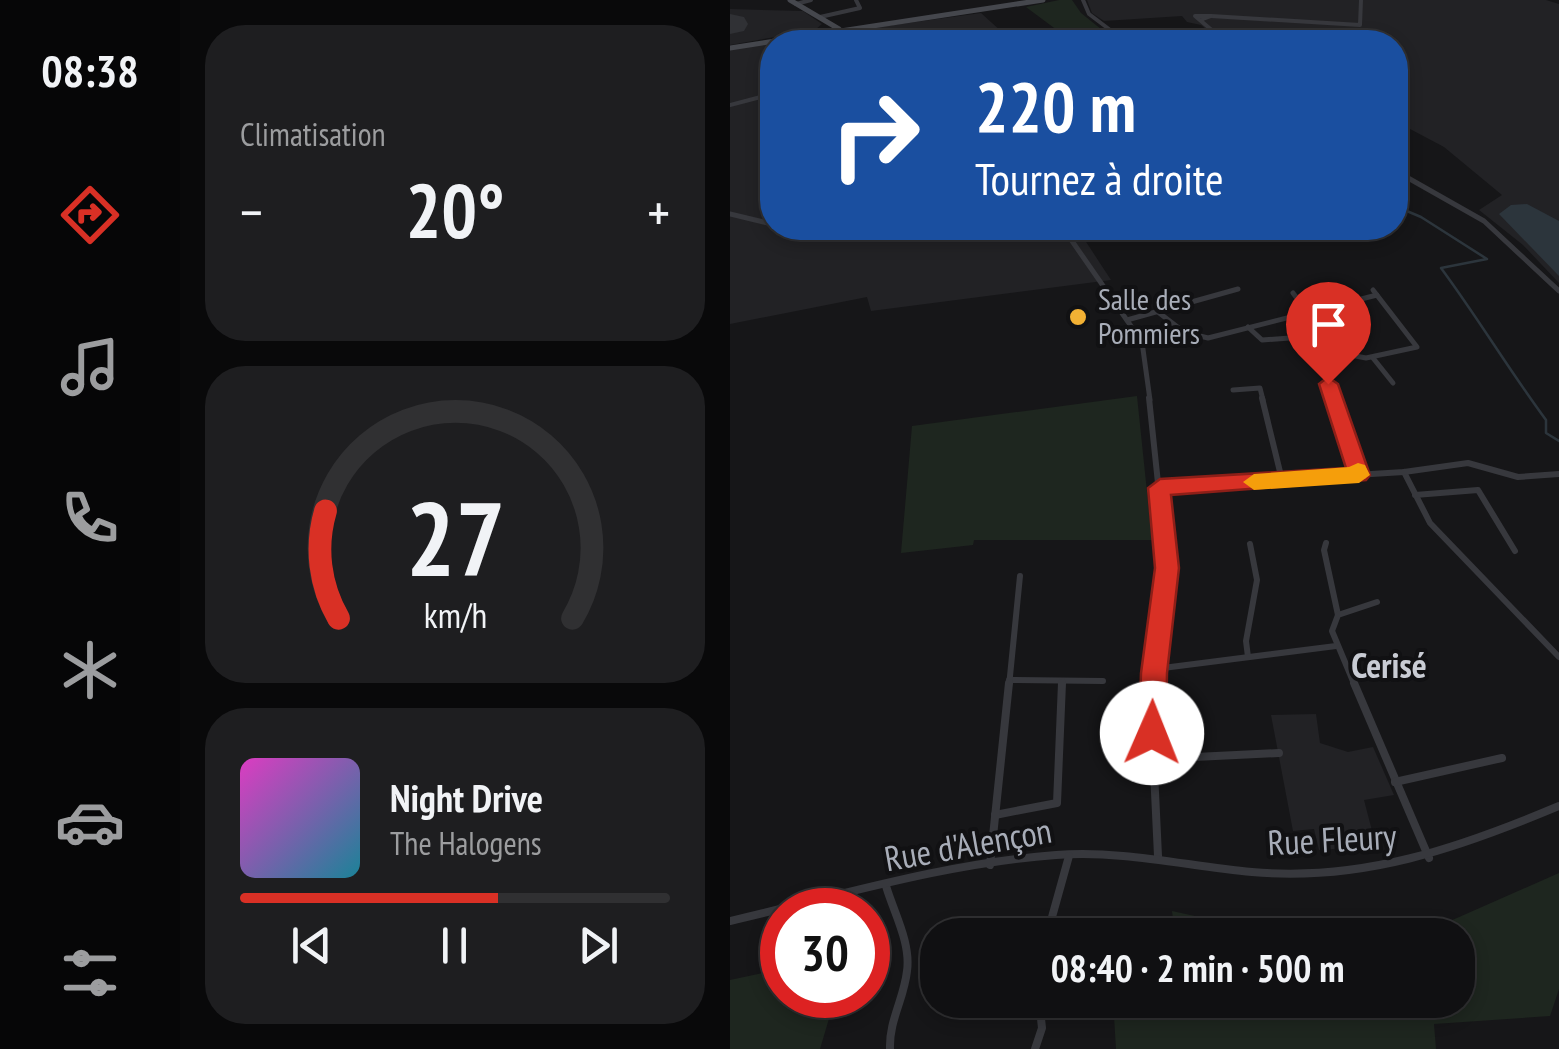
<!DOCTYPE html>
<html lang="fr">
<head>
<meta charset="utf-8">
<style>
  :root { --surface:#101012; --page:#1e1e20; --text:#f1f3f6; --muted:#9c9d9f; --line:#303032; --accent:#d93025 }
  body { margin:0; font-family:"PT Sans Narrow",sans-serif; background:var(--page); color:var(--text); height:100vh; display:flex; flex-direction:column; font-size:38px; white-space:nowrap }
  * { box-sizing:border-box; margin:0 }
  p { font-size:32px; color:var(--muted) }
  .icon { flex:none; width:55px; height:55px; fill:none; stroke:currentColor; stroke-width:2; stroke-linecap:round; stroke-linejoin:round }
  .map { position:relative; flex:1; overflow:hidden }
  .side { display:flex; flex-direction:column; gap:25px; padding:25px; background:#09090a; width:550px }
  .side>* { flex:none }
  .top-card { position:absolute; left:30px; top:30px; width:648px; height:210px; border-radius:40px; box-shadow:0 5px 15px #0003,0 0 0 2px var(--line); background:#1a4fa0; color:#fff; overflow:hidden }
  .speed { position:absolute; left:30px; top:888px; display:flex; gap:20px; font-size:50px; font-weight:700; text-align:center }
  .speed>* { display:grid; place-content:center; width:130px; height:130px; border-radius:50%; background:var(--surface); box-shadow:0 5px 15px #0003,0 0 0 2px var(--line); line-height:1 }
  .speed .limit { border:15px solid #d22; background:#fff; color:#111 }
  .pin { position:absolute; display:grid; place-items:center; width:85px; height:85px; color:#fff; margin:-102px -42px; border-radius:50% 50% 50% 0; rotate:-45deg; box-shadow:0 0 10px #0007 }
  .pin .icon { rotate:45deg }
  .me { position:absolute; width:110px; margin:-55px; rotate:1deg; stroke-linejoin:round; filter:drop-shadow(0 0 8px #0008) }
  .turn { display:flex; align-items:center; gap:35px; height:210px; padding:0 50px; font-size:45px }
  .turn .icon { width:130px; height:130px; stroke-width:2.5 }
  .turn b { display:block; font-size:70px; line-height:85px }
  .big { font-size:75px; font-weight:700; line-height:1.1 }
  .side .widget { flex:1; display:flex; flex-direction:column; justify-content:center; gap:15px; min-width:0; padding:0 35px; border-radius:40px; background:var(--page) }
  .side .dial { align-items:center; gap:0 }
  .dial svg { height:260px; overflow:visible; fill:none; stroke:var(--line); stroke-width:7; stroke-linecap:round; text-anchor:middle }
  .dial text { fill:var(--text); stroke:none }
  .song { display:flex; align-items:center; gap:30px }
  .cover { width:120px; height:120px; border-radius:15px; background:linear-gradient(135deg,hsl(310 70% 55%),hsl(190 70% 35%)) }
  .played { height:10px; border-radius:5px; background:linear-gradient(90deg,var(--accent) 60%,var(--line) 60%) }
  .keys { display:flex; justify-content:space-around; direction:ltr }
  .heat { display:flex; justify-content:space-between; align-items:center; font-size:55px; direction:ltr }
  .trip { position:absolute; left:190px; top:918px; width:555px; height:100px; border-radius:40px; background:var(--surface); box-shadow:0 5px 15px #0003,0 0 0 2px var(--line); font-weight:700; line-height:100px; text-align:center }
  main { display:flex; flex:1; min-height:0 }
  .tabs { display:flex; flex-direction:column; width:180px; justify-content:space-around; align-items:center; background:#060607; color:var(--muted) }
  .tabs .icon { width:70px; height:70px }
  .tabs .current { color:var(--accent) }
  .tabs b { font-size:45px; color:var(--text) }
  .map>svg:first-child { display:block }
</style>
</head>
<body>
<main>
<nav class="tabs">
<b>08:38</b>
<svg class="icon current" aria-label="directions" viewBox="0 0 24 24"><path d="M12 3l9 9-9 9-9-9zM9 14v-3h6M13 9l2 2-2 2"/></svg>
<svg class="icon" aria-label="music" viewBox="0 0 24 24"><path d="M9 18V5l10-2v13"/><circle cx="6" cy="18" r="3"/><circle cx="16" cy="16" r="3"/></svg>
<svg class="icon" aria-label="phone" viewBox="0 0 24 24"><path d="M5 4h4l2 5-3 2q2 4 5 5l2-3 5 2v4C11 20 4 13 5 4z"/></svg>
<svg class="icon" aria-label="climate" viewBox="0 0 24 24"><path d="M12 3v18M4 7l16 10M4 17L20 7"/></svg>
<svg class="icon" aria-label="car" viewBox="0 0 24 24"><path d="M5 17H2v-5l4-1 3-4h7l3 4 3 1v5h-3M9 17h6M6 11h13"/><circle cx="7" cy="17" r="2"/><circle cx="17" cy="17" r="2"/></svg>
<svg class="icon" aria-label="filters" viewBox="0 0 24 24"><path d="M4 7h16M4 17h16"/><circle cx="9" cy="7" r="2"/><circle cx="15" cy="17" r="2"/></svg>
</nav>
<section class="side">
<div class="widget"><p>Climatisation</p>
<div class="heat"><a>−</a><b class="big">20°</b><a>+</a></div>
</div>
<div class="widget dial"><svg viewBox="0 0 100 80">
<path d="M14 69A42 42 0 1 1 86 69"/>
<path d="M14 69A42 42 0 0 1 10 36" stroke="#d93025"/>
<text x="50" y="56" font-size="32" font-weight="700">27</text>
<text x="50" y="72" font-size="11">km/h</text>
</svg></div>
<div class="widget">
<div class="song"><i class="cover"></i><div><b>Night Drive</b><p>The Halogens</p></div></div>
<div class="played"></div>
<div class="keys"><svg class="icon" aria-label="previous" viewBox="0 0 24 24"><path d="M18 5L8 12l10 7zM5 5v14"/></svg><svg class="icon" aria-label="pause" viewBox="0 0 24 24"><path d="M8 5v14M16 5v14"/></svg><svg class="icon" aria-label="next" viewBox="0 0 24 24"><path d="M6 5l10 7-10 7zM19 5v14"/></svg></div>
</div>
</section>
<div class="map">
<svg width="829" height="1049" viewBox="0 0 829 1049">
  <rect width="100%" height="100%" fill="#161618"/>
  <g fill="#222225">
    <path d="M357 0H816L829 4V283L793 245 749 210 772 195 714 147 665 121V42H491L471 25 457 22 452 16 374 21 362 13Z"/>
    <path d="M0 9 73 11 92 24 85 30 0 45Z"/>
    <path d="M251 13 283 42H42V228H347L381 280 141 311 137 297 0 324V50L46 41Z"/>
    <path d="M586 714 590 743 618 752 643 747 664 795 634 800 646 846 589 850 584 829 563 831 541 715Z"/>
  </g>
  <g fill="#1e261f">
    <path d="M329 0H342L351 13 387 42H343L296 7Z"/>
    <path d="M407 396 422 540H244L243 545 171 553 182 426Z"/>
    <path d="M829 873V989L820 1016 704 1024 706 1049H386L383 1000H728V935H667L693 933Z"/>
    <path d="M442 911 551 935H445Z"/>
    <path d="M52 969V995H106L90 1049H0V980Z"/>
  </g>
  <path fill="#2c353c" d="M797 204 829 221V276L769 214 781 205Z"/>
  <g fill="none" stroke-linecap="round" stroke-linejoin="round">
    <path stroke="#2c353c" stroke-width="2.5" d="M665 206 691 217 757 259 711 268C748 318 779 370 816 420V433L829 441"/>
    <path fill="#303135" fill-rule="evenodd" d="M0 14 14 17 18 24 14 31 0 34Z"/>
    <g stroke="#37383d" stroke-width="4">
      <path d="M353 0 359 14 396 42"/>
      <path d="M66 4 81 0"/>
      <path d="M481 16 630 25 631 0"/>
      <path d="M90 17 130 8 126 0"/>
      <path d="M473 19 481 16H465L496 42"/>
      <path d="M0 105 42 94"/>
      <path d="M665 171 677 176"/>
    </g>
    <g stroke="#37383d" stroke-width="5">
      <path d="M671 174 754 221 829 291"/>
      <path d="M0 214 42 224"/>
      <path d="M333 228 412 342 420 400"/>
      <path d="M563 293 580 316 589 343 600 351 636 358 687 347 643 290"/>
      <path d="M428 312 454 332 478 338 647 295"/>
      <path d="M397 320 508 289"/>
      <path d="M518 327 532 340 587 336"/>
      <path d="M643 358 663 383"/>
      <path d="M599 383 605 400"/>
      <path d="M503 390 530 388 533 400"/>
    </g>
    <g stroke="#37383d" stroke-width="6">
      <path d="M419 398 437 568 423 686"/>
      <path d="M532 398 552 480"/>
      <path d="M604 398 629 475"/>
      <path d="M674 472 700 523 829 657"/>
      <path d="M430 487 674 472 738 463 788 477 829 474"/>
      <path d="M685 495 748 490 785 551"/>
      <path d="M596 543 594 550 608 615"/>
      <path d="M518 657 516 641 527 580 520 544"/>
      <path d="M425 669 606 646"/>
      <path d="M279 680 373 681"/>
      <path d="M279 686 290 576"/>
      <path d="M332 686V681"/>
      <path d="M625 686 602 631 608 615 647 602"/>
    </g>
    <g stroke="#37383d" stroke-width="8">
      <path d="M424 683 421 707 428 856"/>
      <path d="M624 683 699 858"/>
      <path d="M424 759 549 753"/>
      <path d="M665 782 772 758"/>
      <path d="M265 815 327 803 332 683"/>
      <path d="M260 865 279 683"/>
      <path d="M156 886C164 913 181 943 177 971 174 999 159 1020 160 1049"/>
      <path d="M0 921C108 896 216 863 326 855 394 850 456 866 522 872 632 882 729 848 829 806"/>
      <path d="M317 935 339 856"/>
      <path d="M305 1049 312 1028 309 1000"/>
    </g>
    <g stroke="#45474d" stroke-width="5">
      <path d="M60 0 109 29"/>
      <path d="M0 48 313 0"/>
    </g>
  </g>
  <path fill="#d93025" stroke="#8d1f18" stroke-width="2.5" d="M598 377 608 384 640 475 636 480 441 495 449 568 437 673 436 733 432 742 422 745 413 742 409 733 411 673 425 568 418 488 430 479 616 468 589 384Z"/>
  <path fill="#f59e0b" d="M628 463 635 465 640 475 629 483 524 490 513 482 524 474 619 467Z"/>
  <circle fill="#f2b134" stroke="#111113" stroke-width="4" cx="348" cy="317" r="10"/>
  <g text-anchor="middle" stroke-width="8" stroke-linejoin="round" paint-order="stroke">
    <g font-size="30" fill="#a8adb8" stroke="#111113" text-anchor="start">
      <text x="368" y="310">Salle des<tspan x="368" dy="34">Pommiers</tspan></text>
    </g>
    <g font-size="35" font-weight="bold" fill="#c9ccd4" stroke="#111113">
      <text x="659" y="678">Cerisé</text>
    </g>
    <g font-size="35" fill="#a8adb8" stroke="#111113">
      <text transform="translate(602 840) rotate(-3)" y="12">Rue Fleury</text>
      <text transform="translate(238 845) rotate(-10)" y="12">Rue d'Alençon</text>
    </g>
  </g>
</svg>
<div class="speed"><div class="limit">30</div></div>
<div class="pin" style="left:598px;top:384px;background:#d93025"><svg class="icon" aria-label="arrive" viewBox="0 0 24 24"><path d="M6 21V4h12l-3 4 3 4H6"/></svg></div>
<svg class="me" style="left:422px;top:733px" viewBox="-20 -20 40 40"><circle r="19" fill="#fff"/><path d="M0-13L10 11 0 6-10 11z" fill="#d93025"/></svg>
<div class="trip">08:40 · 2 min · 500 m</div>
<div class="top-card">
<div class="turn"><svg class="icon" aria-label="right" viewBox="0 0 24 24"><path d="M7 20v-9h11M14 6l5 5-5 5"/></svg><div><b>220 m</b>Tournez à droite</div></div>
</div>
</div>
</main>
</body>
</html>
